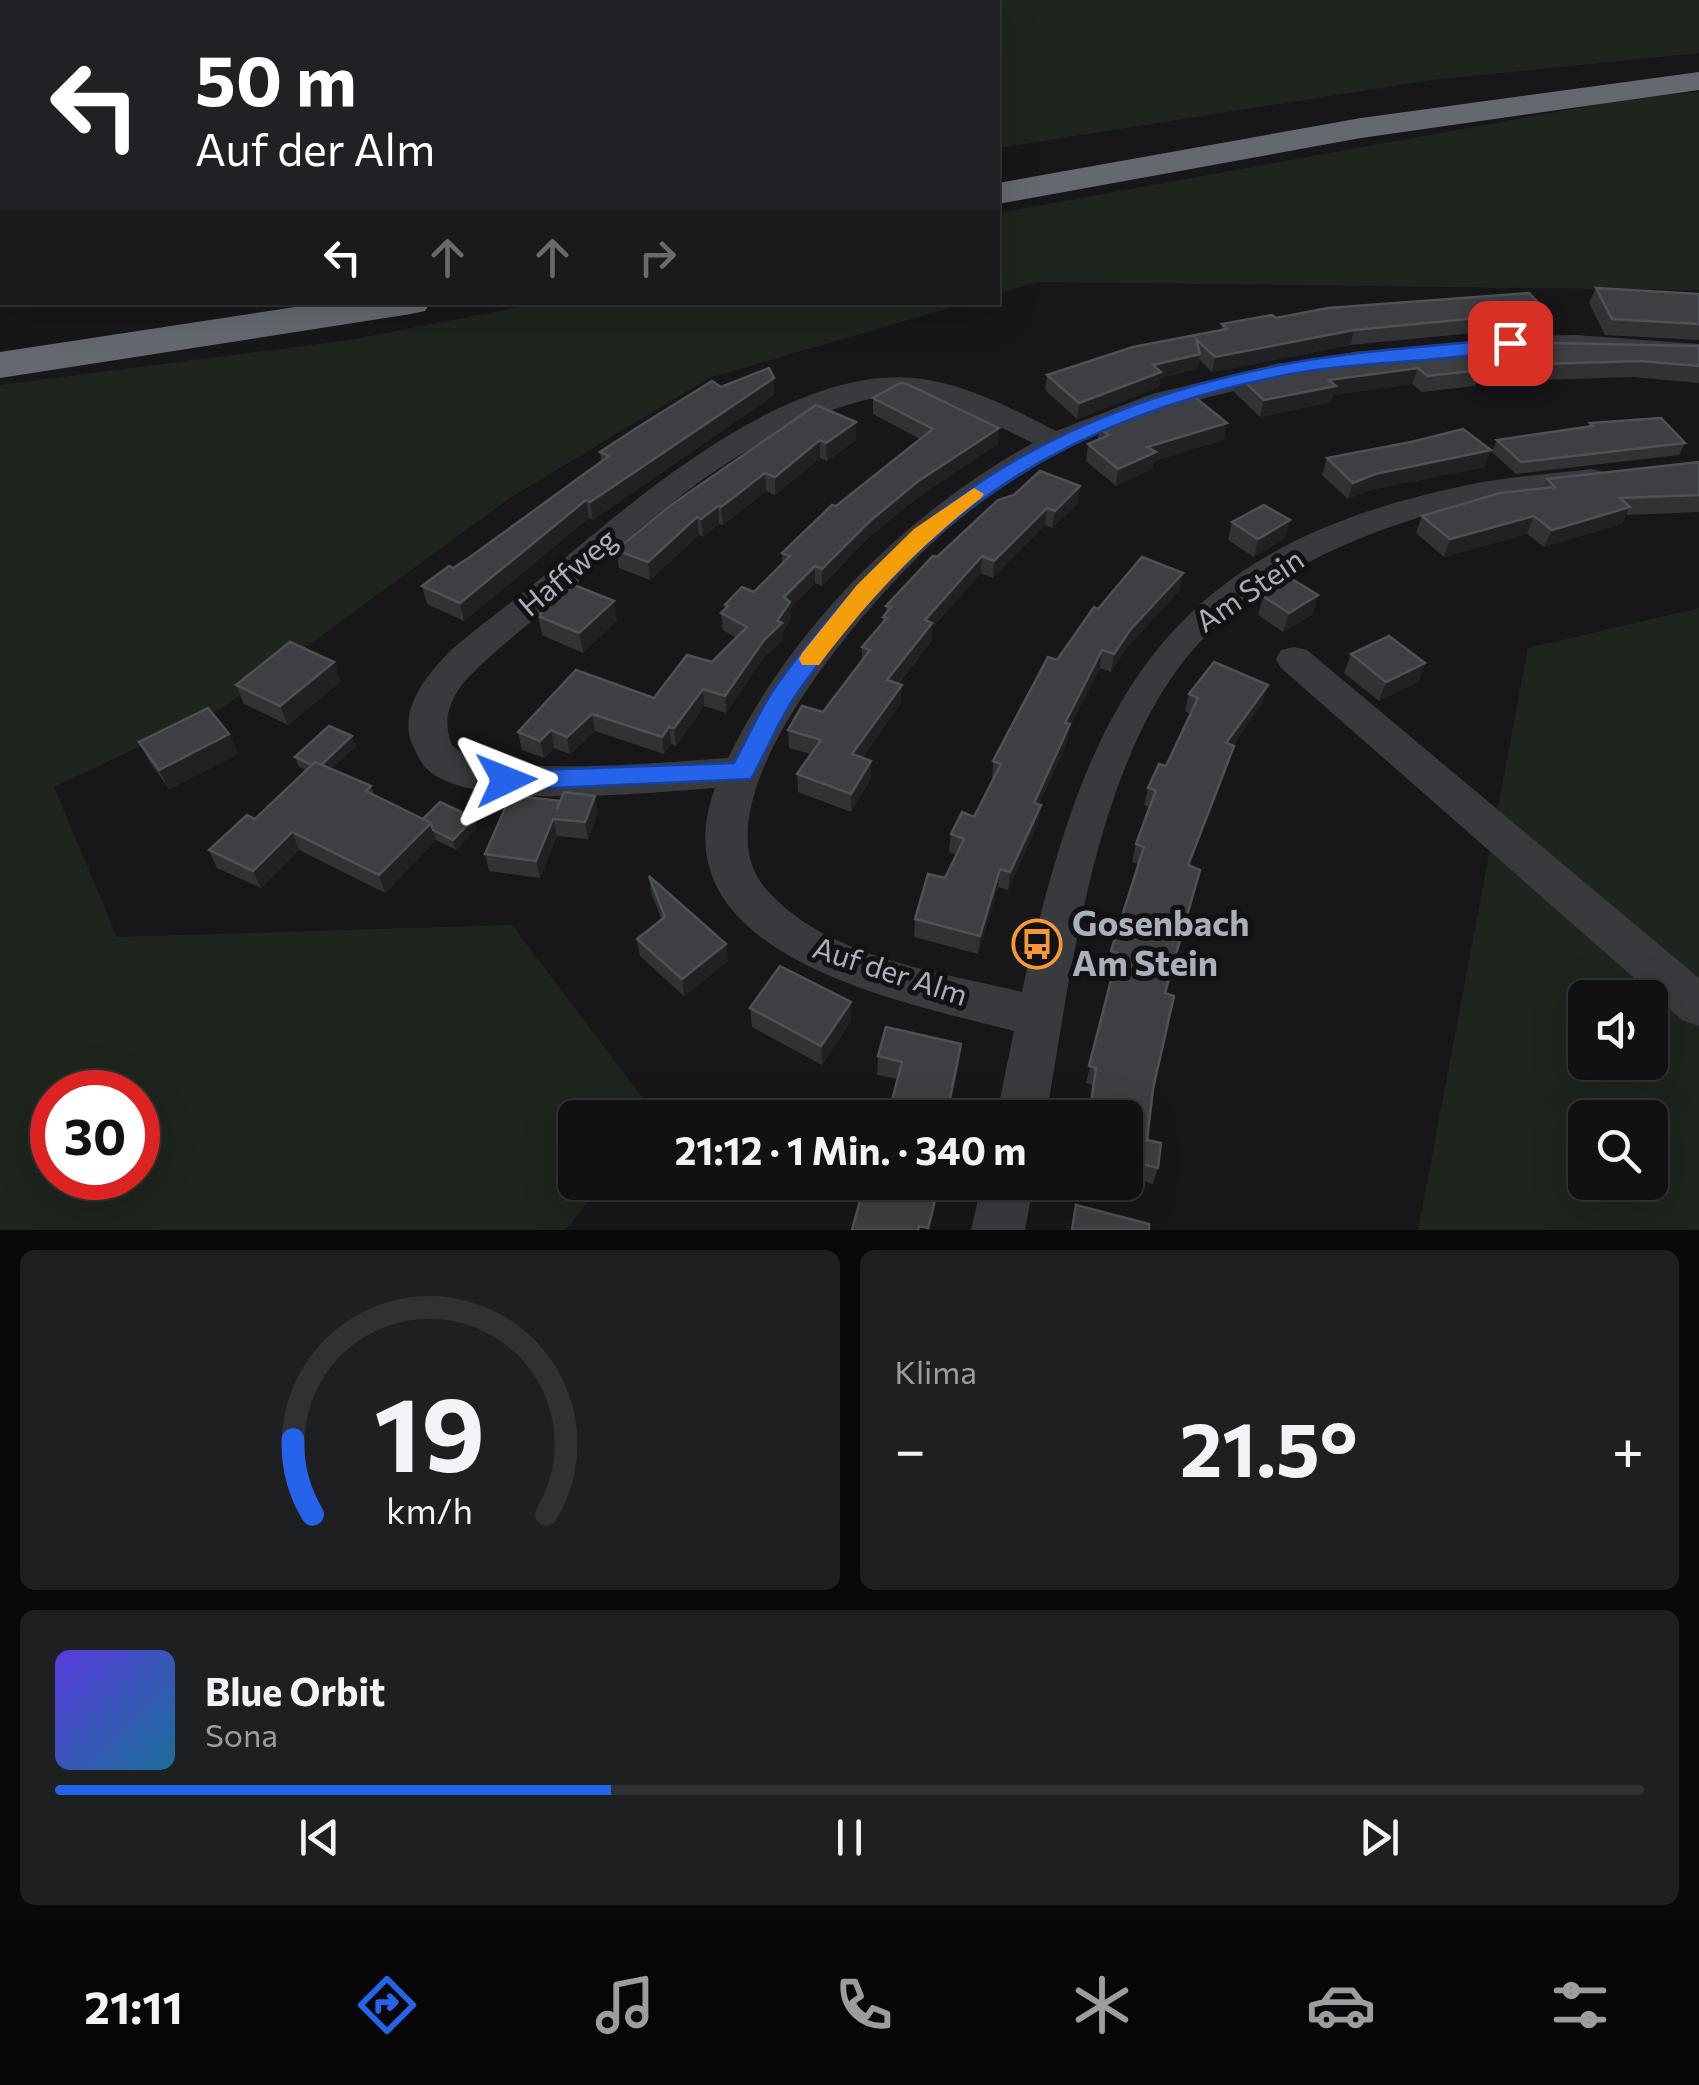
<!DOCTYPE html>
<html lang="de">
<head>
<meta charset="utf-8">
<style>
  :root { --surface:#111113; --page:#1e1f21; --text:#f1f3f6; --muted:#9c9da0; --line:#303133; --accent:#2563eb }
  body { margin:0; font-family:Commissioner,sans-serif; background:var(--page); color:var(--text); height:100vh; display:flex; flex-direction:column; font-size:38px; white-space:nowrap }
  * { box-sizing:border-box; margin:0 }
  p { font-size:32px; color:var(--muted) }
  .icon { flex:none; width:55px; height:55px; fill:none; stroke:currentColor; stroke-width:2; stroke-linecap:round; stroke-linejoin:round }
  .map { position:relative; height:1230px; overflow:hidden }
  .drawer { display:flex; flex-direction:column; gap:20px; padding:20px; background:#09090a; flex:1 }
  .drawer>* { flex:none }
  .hud { position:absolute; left:0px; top:0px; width:1000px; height:305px; box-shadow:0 10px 40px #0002,0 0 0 2px var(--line); background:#202124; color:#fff; overflow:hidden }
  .buttons { position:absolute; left:1568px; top:980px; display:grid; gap:20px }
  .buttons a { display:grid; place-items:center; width:100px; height:100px; border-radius:15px; background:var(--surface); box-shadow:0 10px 40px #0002,0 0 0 2px var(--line); font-size:50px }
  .speed { position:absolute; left:30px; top:1070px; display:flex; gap:20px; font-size:50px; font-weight:700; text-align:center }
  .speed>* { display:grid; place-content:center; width:130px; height:130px; border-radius:50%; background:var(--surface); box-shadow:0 10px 40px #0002,0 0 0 2px var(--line); line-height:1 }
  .speed .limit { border:15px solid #d22; background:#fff; color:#111 }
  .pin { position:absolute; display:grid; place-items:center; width:85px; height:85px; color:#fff; margin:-42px; border-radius:20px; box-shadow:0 5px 15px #0006 }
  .me { position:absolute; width:110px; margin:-55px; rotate:88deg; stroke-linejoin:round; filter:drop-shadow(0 0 8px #0008) }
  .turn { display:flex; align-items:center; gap:35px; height:210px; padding:0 30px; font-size:45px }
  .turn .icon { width:130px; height:130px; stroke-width:2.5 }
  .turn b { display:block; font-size:70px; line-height:85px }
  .lanes { display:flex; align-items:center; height:95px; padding:0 30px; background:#0003; justify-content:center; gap:50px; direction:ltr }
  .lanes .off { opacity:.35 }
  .big { font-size:75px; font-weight:700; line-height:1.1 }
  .drawer .card { flex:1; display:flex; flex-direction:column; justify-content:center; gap:15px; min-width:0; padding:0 35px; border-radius:15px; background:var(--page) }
  .drawer .dial { align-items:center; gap:0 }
  .dial svg { height:260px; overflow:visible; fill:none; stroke:var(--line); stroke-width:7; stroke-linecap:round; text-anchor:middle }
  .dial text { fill:var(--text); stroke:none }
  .song { display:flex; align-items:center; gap:30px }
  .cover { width:120px; height:120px; border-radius:15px; background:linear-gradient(135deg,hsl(250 70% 55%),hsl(200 70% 35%)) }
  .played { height:10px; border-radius:5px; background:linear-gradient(90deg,var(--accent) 35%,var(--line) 35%) }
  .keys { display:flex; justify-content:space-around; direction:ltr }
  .heat { display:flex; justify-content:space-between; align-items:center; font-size:55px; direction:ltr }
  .drawer .tiles { flex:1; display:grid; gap:20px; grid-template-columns:1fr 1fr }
  .card:last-child { grid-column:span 2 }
  .trip { position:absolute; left:558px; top:1100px; width:585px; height:100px; border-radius:15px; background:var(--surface); box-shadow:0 10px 40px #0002,0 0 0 2px var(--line); font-weight:700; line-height:100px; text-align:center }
  .dock { display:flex; height:160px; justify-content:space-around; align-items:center; background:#070708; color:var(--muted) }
  .dock .icon { width:70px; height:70px }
  .dock .selected { color:var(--accent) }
  .dock b { font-size:45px; color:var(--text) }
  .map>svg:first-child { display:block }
</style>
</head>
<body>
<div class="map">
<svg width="1699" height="1230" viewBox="0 0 1699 1230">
  <rect width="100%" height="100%" fill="#171719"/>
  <g fill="#1d251d" fill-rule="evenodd">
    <path d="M327 0H1699V53L1432 80 998 148V2H307Z"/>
    <path d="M1699 92V290L1037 282 998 294V213L1628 99Z"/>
    <path d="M539 303H967L709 378 510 498 222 708 54 787 117 937 512 925 654 1113 651 1117 575 1118V1182L602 1183 566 1230H0V385L349 340ZM52 1092H138V1178H52Z"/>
    <path d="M1699 608V1230H1418L1528 648ZM1585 998H1650V1062H1585ZM1585 1118H1650V1182H1585Z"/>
  </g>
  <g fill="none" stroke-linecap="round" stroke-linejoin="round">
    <g fill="#383a3e" fill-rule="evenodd">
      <path d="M1576 335 1699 344V360L1576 351 1505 352 1492 344 1505 336Z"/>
      <path d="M1280 363 1290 365 1294 371 1290 377C1210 397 1133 413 1060 452 1019 475 978 502 942 534 878 591 688 800 766 889 826 958 937 971 1022 992 1086 709 1156 550 1463 486 1505 477 1549 474 1591 469L1602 471 1606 478 1602 485C1543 499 1482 497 1423 516 1343 541 1260 579 1201 641 1096 752 1071 972 1046 1118H996L1014 1031C904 1002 653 956 715 788 654 792 473 812 428 770 421 764 416 753 412 744 398 708 427 675 451 650 480 625 511 603 540 579 634 500 784 367 914 378 965 383 1011 408 1056 431L1152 394ZM894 394 948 402 1033 443C906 513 792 627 728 758 676 761 485 781 452 745 442 720 449 701 465 681 495 649 531 623 563 595 660 510 763 415 894 394Z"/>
      <path d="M1294 647 1307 650 1699 978V1026L1682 1020 1281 668 1276 659 1281 650Z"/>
      <path d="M982 1182H1034L1025 1230H971Z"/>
    </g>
    <g fill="#646970" fill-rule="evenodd">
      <path d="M1699 72V90L1361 138 998 204V183L1361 118Z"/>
      <path d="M328 302H431L425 311 411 314 0 378V352Z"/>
    </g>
  </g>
  <g fill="#303234">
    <path d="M1596 288 1699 294V340L1605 335 1589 303Z"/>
    <path d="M1551 316 1545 331 1473 333 1350 345 1212 372 1199 359 1197 369 1160 378 1159 387 1077 419 1045 390 1047 375 1221 330 1222 324 1276 318Z"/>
    <path d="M1699 346V383L1632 377 1477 382 1475 386 1422 392 1412 384 1333 395 1331 402 1260 417 1234 392 1238 376Z"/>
    <path d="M774 378V395L593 520 589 518 464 621 427 604 422 586 470 557 601 462 600 452 721 387Z"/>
    <path d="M873 398 998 444 917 498 869 537 822 586 815 583 791 608V619L783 631V640L764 657 726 713 704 706 676 746 671 744 664 754 595 731 570 754 554 748 544 758 522 750 518 732 654 698 712 662 736 638 723 630 721 613 725 609V605L754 592 782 564V553L836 506 920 439 873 414Z"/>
    <path d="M1100 421 1227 423 1223 440 1154 461 1152 469 1116 486 1086 461 1088 444 1099 440 1098 438Z"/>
    <path d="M856 422V440L827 461 820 458 775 495 766 491 723 525 719 524 703 537 699 535 650 580 619 568 616 550 671 505Z"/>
    <path d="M1590 423 1685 443 1679 455 1516 474 1492 452 1497 440 1588 427Z"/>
    <path d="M1327 458 1485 467 1369 490 1348 499 1322 475Z"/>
    <path d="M1699 462V512L1626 515 1622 524 1544 547 1527 534 1444 557 1416 533 1422 516 1543 488 1547 479Z"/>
    <path d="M998 500 1078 503 1052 528 1045 525 993 578 981 573 932 628V640L898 684 901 703 862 758 871 778 851 812 798 792 797 774 811 754 789 748 788 730 823 712 862 660V647L882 623 883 617 886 613V606Z"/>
    <path d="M1232 522 1285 538 1254 557 1228 540Z"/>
    <path d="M1180 590 1127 647 1111 672 1100 668 1069 728 1067 742 1039 804 1041 805 1038 823 1008 890 998 887 978 954 914 937 915 919 945 878 956 854 949 852 951 834 974 817 993 780 992 779 993 761 1057 660 1098 609Z"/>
    <path d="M1263 596 1313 614 1283 632 1258 615Z"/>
    <path d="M538 616 617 620 583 653 542 635Z"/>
    <path d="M1351 654 1425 663 1418 682 1379 701 1344 673Z"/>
    <path d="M341 681 288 725 244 704 236 685Z"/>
    <path d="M1189 694 1263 702 1233 745 1229 763 1189 866 1165 993 1153 1089 1147 1140 1158 1168 1153 1184 1125 1177V1118H1088L1092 1085 1086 1083 1114 970 1107 968 1111 951 1139 864 1132 862 1136 844 1149 807 1144 805 1148 788 1166 766 1190 714 1185 711Z"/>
    <path d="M229 734 238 754 169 789 149 761 139 742Z"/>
    <path d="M356 746 331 769 371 786 374 795 423 819 474 818 477 828 456 850 436 840 385 893 299 850 261 888 217 868 209 850 255 819 306 770 299 767 295 757Z"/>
    <path d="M511 795 598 813 588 839 557 836 540 878 489 871 485 854Z"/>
    <path d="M649 876 726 944 728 961 684 996 640 956 637 939 662 920 651 893Z"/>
    <path d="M750 1008 851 1021 822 1065 752 1027Z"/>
    <path d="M961 1044 959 1063 948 1118H889L898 1079 877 1075 878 1056Z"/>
  </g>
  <g fill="#212123">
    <path d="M24 0H62L45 2H25Z"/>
    <path d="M82 0H121L103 2H83Z"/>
    <path d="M248 0H292L277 2H233Z"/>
    <path d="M1354 330 1350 345 1212 372 1215 357Z"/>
    <path d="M1200 354 1197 369 1160 378 1159 387 1077 419 1079 403 1153 365Z"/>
    <path d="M1418 368 1412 384 1333 395 1331 402 1260 417 1264 400 1329 380Z"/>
    <path d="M774 378V395L593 520 590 502Z"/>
    <path d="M856 422V440L827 461 826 443Z"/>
    <path d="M1227 423 1223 440 1154 461 1152 469 1116 486 1118 469 1147 447Z"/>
    <path d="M999 428 998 444 917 498 869 537 822 586V569L870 521 917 482Z"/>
    <path d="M820 440V458L775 495V477Z"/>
    <path d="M1491 450 1485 467 1369 490 1348 499 1353 483 1375 474Z"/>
    <path d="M765 473 766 491 723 525 721 507Z"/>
    <path d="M1080 486 1078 503 1052 528 1055 511Z"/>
    <path d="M586 500 589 518 464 621 460 603Z"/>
    <path d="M718 506 719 524 703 537 701 519Z"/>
    <path d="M1630 507 1622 524 1544 547 1552 530Z"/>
    <path d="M1047 508 1045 525 993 578 994 561Z"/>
    <path d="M1534 516 1527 534 1444 557 1450 539Z"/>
    <path d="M697 517 699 535 650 580 648 562Z"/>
    <path d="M1290 520 1285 538 1254 557 1258 539Z"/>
    <path d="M982 556 981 573 932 628V640L886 698 887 680 925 620Z"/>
    <path d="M815 566V583L791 608V619L783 631V640L764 657 726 713 725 696 777 621 784 597Z"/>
    <path d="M1183 573 1180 590 1127 647 1111 672 1114 654 1130 630Z"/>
    <path d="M1318 595 1313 614 1283 632 1289 613Z"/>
    <path d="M614 601 617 620 583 653 579 633Z"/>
    <path d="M1102 650 1100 668 1069 728 1067 742 1031 821 1034 803 1065 723Z"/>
    <path d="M334 662 341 681 288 725 280 706Z"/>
    <path d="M1425 663 1418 682 1379 701 1386 682Z"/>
    <path d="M902 685 901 703 852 772V754Z"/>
    <path d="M1268 685 1263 702 1222 761 1226 743Z"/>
    <path d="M703 689 704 706 676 746 674 728Z"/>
    <path d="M592 714 595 731 570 754 567 737Z"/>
    <path d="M669 727 671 744 664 754 662 737Z"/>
    <path d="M551 730 554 748 544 758 540 741Z"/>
    <path d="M229 734 238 754 169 789 159 770Z"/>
    <path d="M352 736 356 746 323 777 319 767Z"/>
    <path d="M1234 746 1229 763 1183 883 1188 865Z"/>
    <path d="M871 761V778L851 812V794Z"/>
    <path d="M595 796 598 813 588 839 585 822Z"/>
    <path d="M1041 805 1038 823 1008 890 1010 872Z"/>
    <path d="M474 818 477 828 456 850 453 840Z"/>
    <path d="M553 819 557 836 540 878 536 861Z"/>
    <path d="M431 823 436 840 385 893 379 875Z"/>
    <path d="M292 832 299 850 261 888 253 871Z"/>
    <path d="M1000 869 998 887 978 954 980 936Z"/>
    <path d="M726 944 728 961 684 996 682 979Z"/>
    <path d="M851 1002V1021L822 1065 821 1046Z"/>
    <path d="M961 1044 959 1063 948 1118H946Z"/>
    <path d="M936 1196 934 1213 930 1230H928Z"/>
  </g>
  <g fill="#3d3f42" stroke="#4e5155" stroke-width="2.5">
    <path d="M3 0H25L27 2H2V8L0 9Z"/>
    <path d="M124 0H248L233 2H124Z"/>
    <path d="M1596 288 1699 294V324L1612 319Z"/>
    <path d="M1529 293 1551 316 1478 318 1354 330 1215 357 1196 339 1200 354 1153 365 1161 372 1079 403 1047 375 1133 347 1227 329 1222 324 1272 315 1276 318 1328 308Z"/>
    <path d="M1496 342 1699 346V366L1640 361 1476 366 1481 370 1427 376 1418 368 1329 380 1336 386 1264 400 1238 376 1356 353Z"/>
    <path d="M769 368 774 378 590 502 586 500 460 603 422 586 449 566 453 568 470 557 609 456 600 452 635 429 712 381 721 387Z"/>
    <path d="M900 383 907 384 999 428 917 482 870 521 822 569 815 566 784 597 790 602 777 621 782 623 764 640 725 696 703 689 674 728 669 727 662 737 592 714 567 737 551 730 540 741 518 732 576 670 654 698 687 655 712 662 747 627 721 613 728 606 725 605 742 587 754 592 790 556 782 553 832 505 836 506 933 429 873 398Z"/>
    <path d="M1186 390 1227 423 1147 447 1156 452 1118 469 1088 444 1109 435 1101 430 1107 427 1100 421Z"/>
    <path d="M816 405 856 422 826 443 820 440 775 477 765 473 721 507 718 506 701 519 697 517 648 562 616 550 671 505Z"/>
    <path d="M1661 418 1685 443 1521 462 1497 440 1593 426 1590 423Z"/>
    <path d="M1463 429 1491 450 1375 474 1353 483 1327 458 1411 442Z"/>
    <path d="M1699 462V495L1620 498 1630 507 1552 530 1534 516 1450 539 1422 516 1500 493 1555 487 1547 479Z"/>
    <path d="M1040 471 1080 486 1055 511 1047 508 994 561 982 556 925 620 932 623 887 680 902 685 852 754 871 761 851 794 797 774 821 740 788 730 802 706 823 712 870 650 862 647 887 618 883 617 891 607 886 606 933 556 937 557 998 500 1014 495Z"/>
    <path d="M1264 505 1290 520 1258 539 1232 522Z"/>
    <path d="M1142 557 1183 573 1130 630 1114 654 1102 650 1065 723 1070 724 1034 803 1041 805 1010 872 1000 869 980 936 915 919 928 874 945 878 964 839 951 834 962 812 974 817 1001 764 993 761 1048 657 1057 660 1094 607 1098 609Z"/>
    <path d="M1292 579 1318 595 1289 613 1263 596Z"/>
    <path d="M574 585 614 601 579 633 538 616Z"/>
    <path d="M1389 636 1425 663 1386 682 1351 654Z"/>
    <path d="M290 642 334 662 280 706 236 685Z"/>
    <path d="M1214 662 1268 685 1226 743 1234 746 1188 865 1200 870 1165 993 1174 996 1153 1089 1147 1140 1161 1143 1158 1168 1125 1160V1118H1089L1096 1068 1089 1066 1118 953 1111 951 1144 847 1136 844 1156 790 1148 788 1159 764 1166 766 1198 698 1189 694Z"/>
    <path d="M208 708 229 734 159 770 139 742Z"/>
    <path d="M329 726 352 736 321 765 315 762 312 765 295 757Z"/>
    <path d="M315 762 371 786 366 791 431 823 379 875 292 832 253 871 209 850 247 815 255 819Z"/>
    <path d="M564 792 595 796 585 822 553 819 536 861 485 854 511 795 560 801 557 809Z"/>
    <path d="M440 802 474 818 453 840 433 830 431 823 423 819Z"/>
    <path d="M649 876 726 944 682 979 637 939 665 917Z"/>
    <path d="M780 966 851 1002 821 1046 750 1008Z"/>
    <path d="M886 1027 961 1044 946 1118H913L889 1112 902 1062 878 1056Z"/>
    <path d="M865 1182H887L936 1196 928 1228 919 1226 918 1230H852Z"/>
    <path d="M1076 1205 1149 1224V1230H1072Z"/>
  </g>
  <path fill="#2563eb" stroke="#184099" stroke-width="2.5" d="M1510 338 1519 343 1516 347C1443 364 1365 360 1291 374 1073 415 925 510 798 692 779 719 767 751 751 779L506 790 496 787 493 780 496 773 506 771 734 763C748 737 761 707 778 683 912 497 1067 405 1291 363 1363 350 1438 346 1510 338Z"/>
  <path fill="#f59e0b" d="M974 488 984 494 981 498C916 549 869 599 819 665H802L799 659 802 653 857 585 914 529Z"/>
  <defs>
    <g id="bus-ring" transform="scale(2.5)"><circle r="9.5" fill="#121214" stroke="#f69933" stroke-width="1.5"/><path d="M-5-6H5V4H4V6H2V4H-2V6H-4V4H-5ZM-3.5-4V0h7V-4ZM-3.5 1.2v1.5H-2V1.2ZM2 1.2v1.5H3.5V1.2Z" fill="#f69933"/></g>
  </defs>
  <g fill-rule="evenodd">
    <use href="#bus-ring" x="1037" y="944"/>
  </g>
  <g text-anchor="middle" stroke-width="10" stroke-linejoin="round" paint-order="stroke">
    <g font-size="30" fill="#a9b0b9" stroke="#121214">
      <text transform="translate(568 573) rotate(-40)" y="10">Haffweg</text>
      <text transform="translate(1250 591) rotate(-34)" y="10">Am Stein</text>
      <text transform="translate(890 972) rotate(18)" y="10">Auf der Alm</text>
    </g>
    <g font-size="35" font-weight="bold" fill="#a9b0b9" stroke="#121214" text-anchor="start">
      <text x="1072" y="936">Gosenbach<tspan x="1072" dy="40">Am Stein</tspan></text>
    </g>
  </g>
</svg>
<div class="buttons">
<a><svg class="icon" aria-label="sound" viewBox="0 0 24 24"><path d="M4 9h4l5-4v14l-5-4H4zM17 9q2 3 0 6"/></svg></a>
<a><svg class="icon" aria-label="search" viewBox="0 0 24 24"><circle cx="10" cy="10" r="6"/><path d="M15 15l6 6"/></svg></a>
</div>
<div class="speed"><div class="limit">30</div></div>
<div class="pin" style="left:1510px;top:343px;background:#d93025"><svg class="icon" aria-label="arrive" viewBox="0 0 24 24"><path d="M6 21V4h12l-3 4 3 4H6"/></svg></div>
<svg class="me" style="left:506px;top:780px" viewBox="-20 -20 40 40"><path d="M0-17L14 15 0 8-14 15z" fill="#2563eb" stroke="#fff" stroke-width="4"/></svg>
<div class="trip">21:12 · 1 Min. · 340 m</div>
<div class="hud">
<div class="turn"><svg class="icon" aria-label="left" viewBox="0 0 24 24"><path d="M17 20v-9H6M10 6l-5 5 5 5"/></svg><div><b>50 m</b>Auf der Alm</div></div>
<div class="lanes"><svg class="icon" aria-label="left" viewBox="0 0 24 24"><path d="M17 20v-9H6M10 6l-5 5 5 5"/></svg><svg class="icon off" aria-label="ahead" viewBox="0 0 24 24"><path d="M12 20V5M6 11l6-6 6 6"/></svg><svg class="icon off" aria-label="ahead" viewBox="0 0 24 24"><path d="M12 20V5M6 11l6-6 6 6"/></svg><svg class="icon off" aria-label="right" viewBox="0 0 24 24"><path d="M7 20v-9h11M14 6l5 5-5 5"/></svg></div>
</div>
</div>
<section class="drawer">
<div class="tiles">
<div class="card dial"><svg viewBox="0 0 100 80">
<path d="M14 69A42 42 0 1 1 86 69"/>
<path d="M14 69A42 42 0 0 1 8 46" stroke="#2563eb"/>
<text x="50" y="56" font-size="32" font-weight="700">19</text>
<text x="50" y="72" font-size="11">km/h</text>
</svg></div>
<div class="card"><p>Klima</p>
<div class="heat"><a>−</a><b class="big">21.5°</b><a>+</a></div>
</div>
<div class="card">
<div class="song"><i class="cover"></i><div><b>Blue Orbit</b><p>Sona</p></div></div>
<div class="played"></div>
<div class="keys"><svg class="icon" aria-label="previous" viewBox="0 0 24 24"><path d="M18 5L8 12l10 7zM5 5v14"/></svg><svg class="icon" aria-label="pause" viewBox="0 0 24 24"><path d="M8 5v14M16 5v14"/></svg><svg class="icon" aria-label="next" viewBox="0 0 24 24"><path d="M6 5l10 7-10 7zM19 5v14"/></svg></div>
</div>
</div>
</section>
<nav class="dock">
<b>21:11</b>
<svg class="icon selected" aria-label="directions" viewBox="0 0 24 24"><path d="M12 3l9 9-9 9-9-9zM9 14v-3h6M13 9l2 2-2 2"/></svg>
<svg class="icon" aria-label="music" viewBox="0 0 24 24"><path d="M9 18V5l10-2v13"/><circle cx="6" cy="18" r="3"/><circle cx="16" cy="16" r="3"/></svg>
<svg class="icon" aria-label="phone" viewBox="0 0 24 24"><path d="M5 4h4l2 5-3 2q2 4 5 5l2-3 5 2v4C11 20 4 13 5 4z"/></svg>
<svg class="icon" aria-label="climate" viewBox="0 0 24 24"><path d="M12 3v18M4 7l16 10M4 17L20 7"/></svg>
<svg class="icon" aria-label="car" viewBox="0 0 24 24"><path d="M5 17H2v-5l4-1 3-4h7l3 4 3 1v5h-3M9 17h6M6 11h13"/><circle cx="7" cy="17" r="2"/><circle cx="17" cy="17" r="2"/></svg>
<svg class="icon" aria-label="filters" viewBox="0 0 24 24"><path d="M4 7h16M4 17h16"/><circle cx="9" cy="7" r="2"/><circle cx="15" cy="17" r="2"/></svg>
</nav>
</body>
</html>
